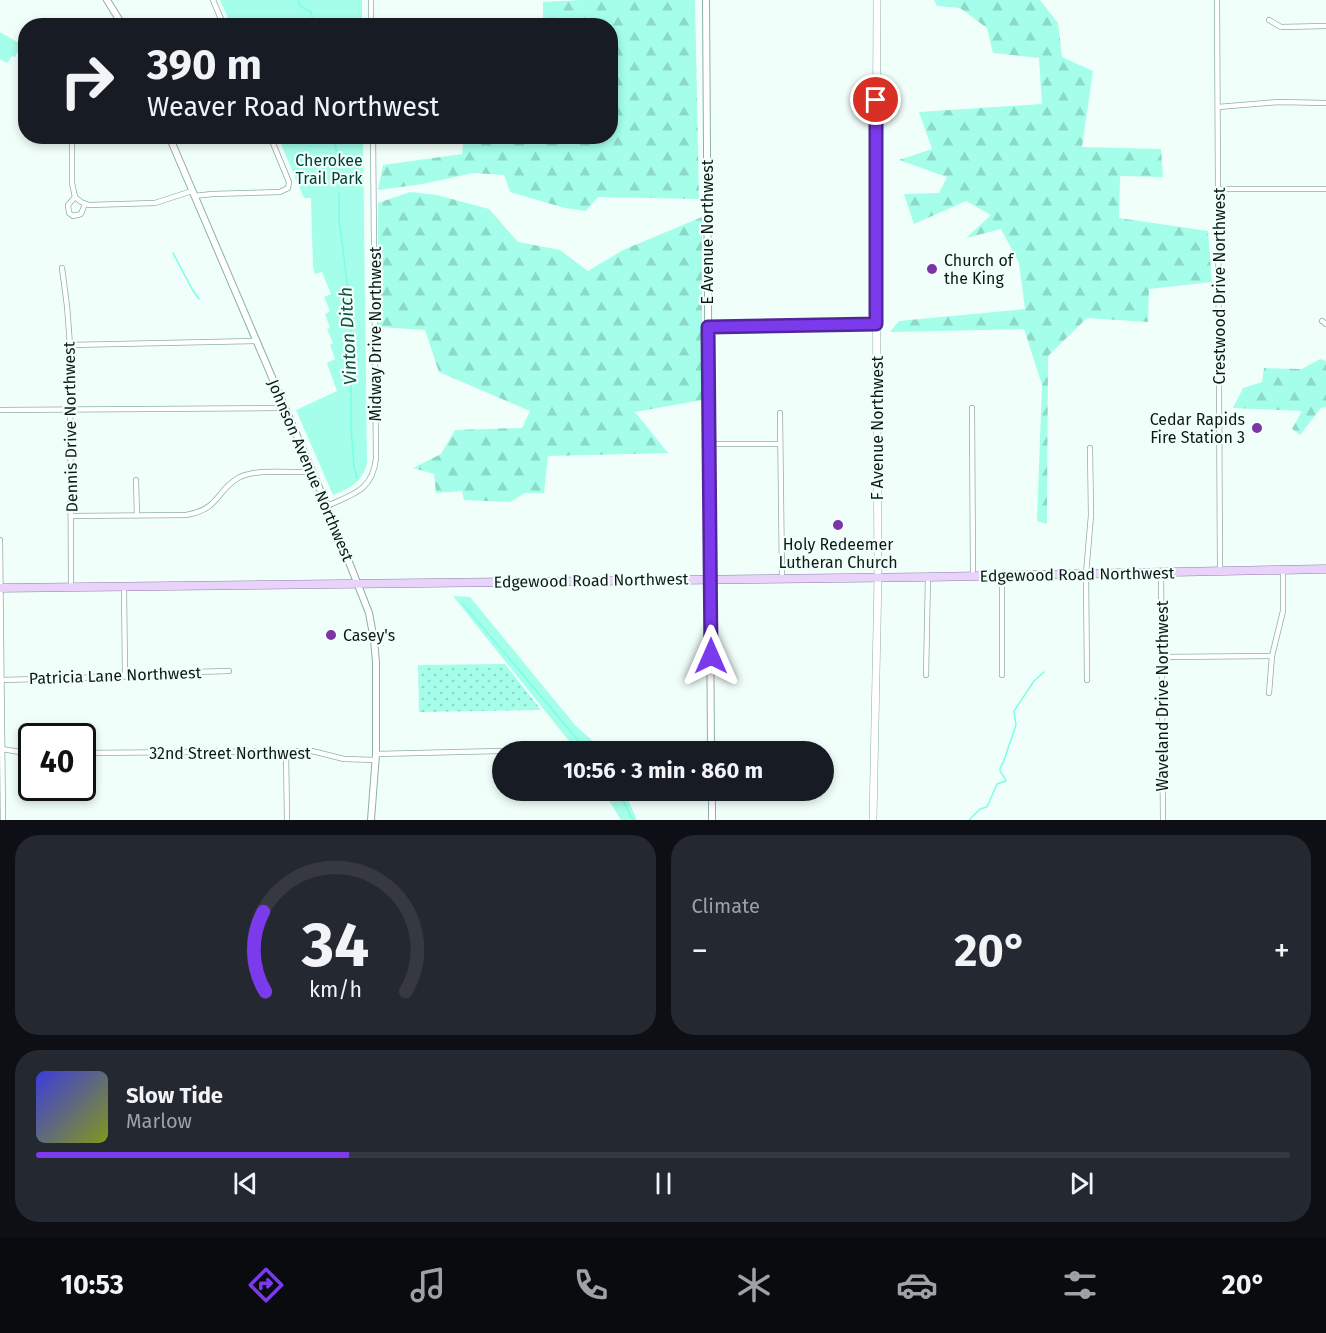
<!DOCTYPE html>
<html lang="en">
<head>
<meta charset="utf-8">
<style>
  :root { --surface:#171b24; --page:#242831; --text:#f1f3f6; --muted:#9ea1a6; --line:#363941; --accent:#7c3aed }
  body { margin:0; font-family:"Fira Sans",sans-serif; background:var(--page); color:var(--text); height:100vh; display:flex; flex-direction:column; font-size:22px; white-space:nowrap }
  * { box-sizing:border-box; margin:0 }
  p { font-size:20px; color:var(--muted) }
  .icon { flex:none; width:33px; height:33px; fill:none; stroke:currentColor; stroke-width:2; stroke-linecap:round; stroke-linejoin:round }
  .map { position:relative; height:820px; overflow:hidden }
  .sheet { display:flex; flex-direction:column; gap:15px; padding:15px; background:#0d0f14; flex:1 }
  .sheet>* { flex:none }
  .guide { position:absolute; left:18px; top:18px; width:600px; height:126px; border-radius:24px; box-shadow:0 3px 9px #0003; background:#171b24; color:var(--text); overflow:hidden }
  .speed { position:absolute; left:18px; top:723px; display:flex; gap:12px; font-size:30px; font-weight:700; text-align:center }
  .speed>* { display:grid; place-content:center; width:78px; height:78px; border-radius:50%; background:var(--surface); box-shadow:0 3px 9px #0003; line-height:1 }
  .speed .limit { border:3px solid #111; border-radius:9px; background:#fff; color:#111 }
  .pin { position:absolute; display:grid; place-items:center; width:51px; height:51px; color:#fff; margin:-26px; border:3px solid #fff; border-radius:50%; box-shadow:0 2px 6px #0007 }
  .me { position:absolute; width:66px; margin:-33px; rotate:0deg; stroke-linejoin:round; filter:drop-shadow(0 0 4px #0008) }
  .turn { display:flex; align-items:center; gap:21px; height:126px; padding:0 30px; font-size:27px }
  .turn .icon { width:78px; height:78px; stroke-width:2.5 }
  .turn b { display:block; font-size:42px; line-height:51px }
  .big { font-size:45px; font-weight:700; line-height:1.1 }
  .sheet .widget { flex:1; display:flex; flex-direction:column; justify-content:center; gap:9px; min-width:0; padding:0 21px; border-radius:24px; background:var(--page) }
  .sheet .dial { align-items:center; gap:0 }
  .dial svg { height:156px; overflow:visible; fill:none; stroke:var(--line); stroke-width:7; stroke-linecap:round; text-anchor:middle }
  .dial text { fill:var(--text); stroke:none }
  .song { display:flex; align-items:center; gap:18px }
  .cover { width:72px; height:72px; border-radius:9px; background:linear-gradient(135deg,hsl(240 70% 55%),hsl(70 70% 35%)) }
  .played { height:6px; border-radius:3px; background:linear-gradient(90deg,var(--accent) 25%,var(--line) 25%) }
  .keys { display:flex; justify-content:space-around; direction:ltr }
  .heat { display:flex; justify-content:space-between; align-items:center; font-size:33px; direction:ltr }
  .sheet .tiles { flex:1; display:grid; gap:15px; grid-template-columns:1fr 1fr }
  .widget:last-child { grid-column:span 2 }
  .trip { position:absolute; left:492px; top:741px; width:342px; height:60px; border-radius:30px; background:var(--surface); box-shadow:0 3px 9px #0003; font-weight:700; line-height:60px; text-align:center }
  .menu { display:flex; height:96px; justify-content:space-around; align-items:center; background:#090b0e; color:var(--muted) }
  .menu .icon { width:42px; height:42px }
  .menu .active { color:var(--accent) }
  .menu b { font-size:27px; color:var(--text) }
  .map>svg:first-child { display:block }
</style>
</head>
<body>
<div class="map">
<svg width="1326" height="820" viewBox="0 0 1326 820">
  <defs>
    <pattern id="grass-dots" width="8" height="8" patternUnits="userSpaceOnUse" patternTransform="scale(1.5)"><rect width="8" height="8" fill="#a4feea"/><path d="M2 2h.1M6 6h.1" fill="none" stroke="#8cd9c8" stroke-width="1.8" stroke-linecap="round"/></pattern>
    <pattern id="forest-firs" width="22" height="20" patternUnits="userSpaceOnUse" patternTransform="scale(1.5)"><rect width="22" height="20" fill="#a4feea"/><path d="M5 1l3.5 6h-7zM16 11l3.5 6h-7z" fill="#8cd9c8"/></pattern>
  </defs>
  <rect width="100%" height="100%" fill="#f1fffb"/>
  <path fill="url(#grass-dots)" d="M505 664 541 710 419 712 418 665Z"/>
  <g fill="url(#forest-firs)">
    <path d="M581 0H695L699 199 598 197 586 211 565 208 510 192 504 175 473 173 423 184 378 190 383 165 462 154 464 137 610 136V26L543 25V2Z"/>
    <path d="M934 0H1040L1058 23 1062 57 1093 71 1082 147 1161 149 1163 177 1120 176 1119 218 1208 231 1212 282 1149 289 1148 322 1087 318 1048 356 1047 524 1037 521 1042 385 1024 329 890 332 899 321 1025 309 1019 263 1001 229 966 238 991 215 966 201 914 224 904 194 939 193 947 177 899 160 932 149 919 112 1042 104 1039 58 993 53 987 28 960 8 937 6Z"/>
    <path d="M410 192 437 195 489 209 518 242 560 250 588 271 623 250 702 217V400L635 412 668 453 548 456 544 493H525L510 502 464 500 462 491 436 493 434 474 413 468 441 454 455 430 522 428 530 411 439 372 425 330 378 327V203Z"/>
    <path d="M1320 359 1326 361V407L1321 408 1300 435 1292 429 1302 411 1233 408 1243 388 1262 382 1264 368 1302 369Z"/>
  </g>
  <g fill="#a4feea">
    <path d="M220 0H362V25H231Z"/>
    <path d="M0 32 19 43 18 46 20 47 15 57 12 56 7 63 0 59Z"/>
    <path d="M278 137H363L367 464C362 482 349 489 333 495L296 410 337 391 327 363 335 359 330 345 333 343 327 329 330 328 325 314 330 311 324 297 331 294 322 272 315 274 313 267 311 198H304Z"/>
    <path d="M453 596 470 597 575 725 604 751H577Z"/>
    <path d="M603 791H624L637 820H621Z"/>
  </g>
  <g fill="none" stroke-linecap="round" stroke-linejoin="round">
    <g stroke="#7bfee4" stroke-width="1.5">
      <path d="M298 0 300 6 311 12 314 26"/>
      <path d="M338 161 335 144 340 136"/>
      <path d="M339 193V220L343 249 351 317V428L354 466 357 479"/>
      <path d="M173 253 192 289 199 299"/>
      <path d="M463 604 588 752"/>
      <path d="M614 790 623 801 633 820"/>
      <path d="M969 820 980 809 987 807 997 784 1006 781C1003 772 996 772 1003 763L1016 725 1014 711 1034 681 1044 672"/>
    </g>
    <g stroke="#8eb0a7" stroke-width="6">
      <g id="minor">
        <path d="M213 0 224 26"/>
        <path d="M371 0V26"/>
        <path d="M1217 0 1220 571"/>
        <path d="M1269 20 1281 27 1326 26"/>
        <path d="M1218 107 1278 102 1326 103"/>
        <path d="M72 136V183L75 197"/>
        <path d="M1218 189H1326"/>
        <path d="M194 196 212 194 280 192 288 188 289 182 270 136"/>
        <path d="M85 204 81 214 73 216 69 213 68 205 75 197 81 202 89 205 155 203 192 191"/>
        <path d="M62 268 67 306 70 345 71 587"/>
        <path d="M1322 321 1326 324"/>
        <path d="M708 327 876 324"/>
        <path d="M70 345 256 341"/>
        <path d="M972 408 973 576"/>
        <path d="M0 410 277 408 284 405"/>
        <path d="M780 413 782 578"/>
        <path d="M709 444H780"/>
        <path d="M136 480 137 515"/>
        <path d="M327 506C353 494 372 491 376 459L373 136"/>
        <path d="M71 516 186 515C220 509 215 492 238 478 255 468 293 473 312 472"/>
        <path d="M0 540 3 820"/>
        <path d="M1161 572 1163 820"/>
        <path d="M124 587 125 676"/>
        <path d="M1163 657 1272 656"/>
        <path d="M926 675 928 577"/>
        <path d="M1002 675V576"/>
        <path d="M2 680 179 675 194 672 229 671"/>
        <path d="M1087 680 1086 574 1091 515 1090 448"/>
        <path d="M1269 693 1272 656 1283 611V570"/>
        <path d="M2 749 32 754"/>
        <path d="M286 751 287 820"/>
        <path d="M82 753 312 751 344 759 376 760"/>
        <path d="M376 754 536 750"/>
      </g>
    </g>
    <g stroke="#8eb0a7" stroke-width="8">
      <g id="tertiary">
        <path d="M107 0 123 26"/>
        <path d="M706 0 711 752"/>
        <path d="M169 136 327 506 369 613 374 640 376 662V754L371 820"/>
        <path d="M712 790V820"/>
      </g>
    </g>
    <g stroke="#8eb0a7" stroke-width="8">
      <path id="secondary" d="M873 820 878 577 876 246 877 0"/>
    </g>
    <g stroke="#927fa8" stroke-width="9">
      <path id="primary" d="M0 588 928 577 1326 569"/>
    </g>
    <use href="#minor" stroke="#fff" stroke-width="4.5"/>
    <use href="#tertiary" stroke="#fff" stroke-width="6"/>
    <use href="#secondary" stroke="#fff" stroke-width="7"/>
    <use href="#primary" stroke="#e9d3fa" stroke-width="8"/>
  </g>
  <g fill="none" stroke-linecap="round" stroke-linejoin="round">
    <g stroke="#51269a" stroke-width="15">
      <path id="route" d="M711 656 708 327 876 324V100"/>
    </g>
    <use href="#route" stroke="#7c3aed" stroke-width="10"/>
  </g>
  <g fill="#7c34a7" stroke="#f1fffb" stroke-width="2">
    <circle cx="932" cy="269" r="6"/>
    <circle cx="1257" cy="428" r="6"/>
    <circle cx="838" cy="525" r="6"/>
    <circle cx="331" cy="635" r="6"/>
  </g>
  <g text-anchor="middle" stroke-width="4.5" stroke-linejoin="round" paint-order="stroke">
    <g font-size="16" fill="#004036" stroke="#f1fffb">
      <text x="329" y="166">Cherokee<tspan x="329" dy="18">Trail Park</tspan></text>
    </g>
    <g font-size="16" fill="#0c1916" stroke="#f1fffb">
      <text transform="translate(707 232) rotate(-90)" y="6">E Avenue Northwest</text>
      <text transform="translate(1219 286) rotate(-90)" y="6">Crestwood Drive Northwest</text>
      <text transform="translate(375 334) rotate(-90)" y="6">Midway Drive Northwest</text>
      <text transform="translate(70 427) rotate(-91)" y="6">Dennis Drive Northwest</text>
      <text transform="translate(877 428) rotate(-90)" y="6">F Avenue Northwest</text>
      <text transform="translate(311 470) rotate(67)" y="6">Johnson Avenue Northwest</text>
      <text transform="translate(1077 574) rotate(-1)" y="6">Edgewood Road Northwest</text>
      <text transform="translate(591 580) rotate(-1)" y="6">Edgewood Road Northwest</text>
      <text transform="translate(115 675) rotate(-2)" y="6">Patricia Lane Northwest</text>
      <text transform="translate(1162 696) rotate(-90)" y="6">Waveland Drive Northwest</text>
      <text x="230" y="759">32nd Street Northwest</text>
    </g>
    <g font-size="16" fill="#0c1916" stroke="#f1fffb" text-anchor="start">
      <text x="944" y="266">Church of<tspan x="944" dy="18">the King</tspan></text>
      <text x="1245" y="425" text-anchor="end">Cedar Rapids<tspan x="1245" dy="18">Fire Station 3</tspan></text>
      <text x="838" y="550" text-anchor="middle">Holy Redeemer<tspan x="838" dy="18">Lutheran Church</tspan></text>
      <text x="343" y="641">Casey's</text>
    </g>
    <g font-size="18" font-style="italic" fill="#175045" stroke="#f1fffb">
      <text transform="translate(348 336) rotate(-93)" y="6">Vinton Ditch</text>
    </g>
  </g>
</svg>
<div class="speed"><div class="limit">40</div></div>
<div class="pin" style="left:876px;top:100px;background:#d93025"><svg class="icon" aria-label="arrive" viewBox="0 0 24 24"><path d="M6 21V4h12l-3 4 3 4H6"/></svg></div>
<svg class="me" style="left:711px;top:656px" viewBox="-20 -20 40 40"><path d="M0-17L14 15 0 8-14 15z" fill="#7c3aed" stroke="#fff" stroke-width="4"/></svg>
<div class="trip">10:56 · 3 min · 860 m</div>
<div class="guide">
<div class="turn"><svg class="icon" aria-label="right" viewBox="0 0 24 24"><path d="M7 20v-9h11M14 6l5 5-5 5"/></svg><div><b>390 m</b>Weaver Road Northwest</div></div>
</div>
</div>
<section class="sheet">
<div class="tiles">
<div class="widget dial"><svg viewBox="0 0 100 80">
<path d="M14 69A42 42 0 1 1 86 69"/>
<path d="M14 69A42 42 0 0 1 13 28" stroke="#7c3aed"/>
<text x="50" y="56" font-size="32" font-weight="700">34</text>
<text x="50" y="72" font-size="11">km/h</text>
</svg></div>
<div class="widget"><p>Climate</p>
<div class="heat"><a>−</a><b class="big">20°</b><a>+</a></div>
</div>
<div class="widget">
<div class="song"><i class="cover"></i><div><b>Slow Tide</b><p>Marlow</p></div></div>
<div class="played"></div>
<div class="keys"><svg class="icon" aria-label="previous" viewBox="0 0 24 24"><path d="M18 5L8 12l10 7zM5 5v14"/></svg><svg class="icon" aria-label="pause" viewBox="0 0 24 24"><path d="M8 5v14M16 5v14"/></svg><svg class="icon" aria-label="next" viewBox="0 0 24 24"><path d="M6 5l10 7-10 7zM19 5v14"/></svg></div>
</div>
</div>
</section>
<nav class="menu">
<b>10:53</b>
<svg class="icon active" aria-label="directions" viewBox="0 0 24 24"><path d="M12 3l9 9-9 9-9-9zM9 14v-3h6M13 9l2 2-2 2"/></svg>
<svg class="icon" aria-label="music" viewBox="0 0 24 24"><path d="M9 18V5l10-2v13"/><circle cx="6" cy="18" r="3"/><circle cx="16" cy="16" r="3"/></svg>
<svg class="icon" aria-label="phone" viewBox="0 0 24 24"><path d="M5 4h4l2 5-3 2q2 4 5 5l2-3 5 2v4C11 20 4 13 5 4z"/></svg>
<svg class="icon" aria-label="climate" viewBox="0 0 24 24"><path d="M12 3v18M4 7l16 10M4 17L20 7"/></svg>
<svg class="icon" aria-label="car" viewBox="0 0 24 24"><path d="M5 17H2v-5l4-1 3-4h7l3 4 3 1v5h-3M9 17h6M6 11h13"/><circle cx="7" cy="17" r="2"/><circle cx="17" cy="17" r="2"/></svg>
<svg class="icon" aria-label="filters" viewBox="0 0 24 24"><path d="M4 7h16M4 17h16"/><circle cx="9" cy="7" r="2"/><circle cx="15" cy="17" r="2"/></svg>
<b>20°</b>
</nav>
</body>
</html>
